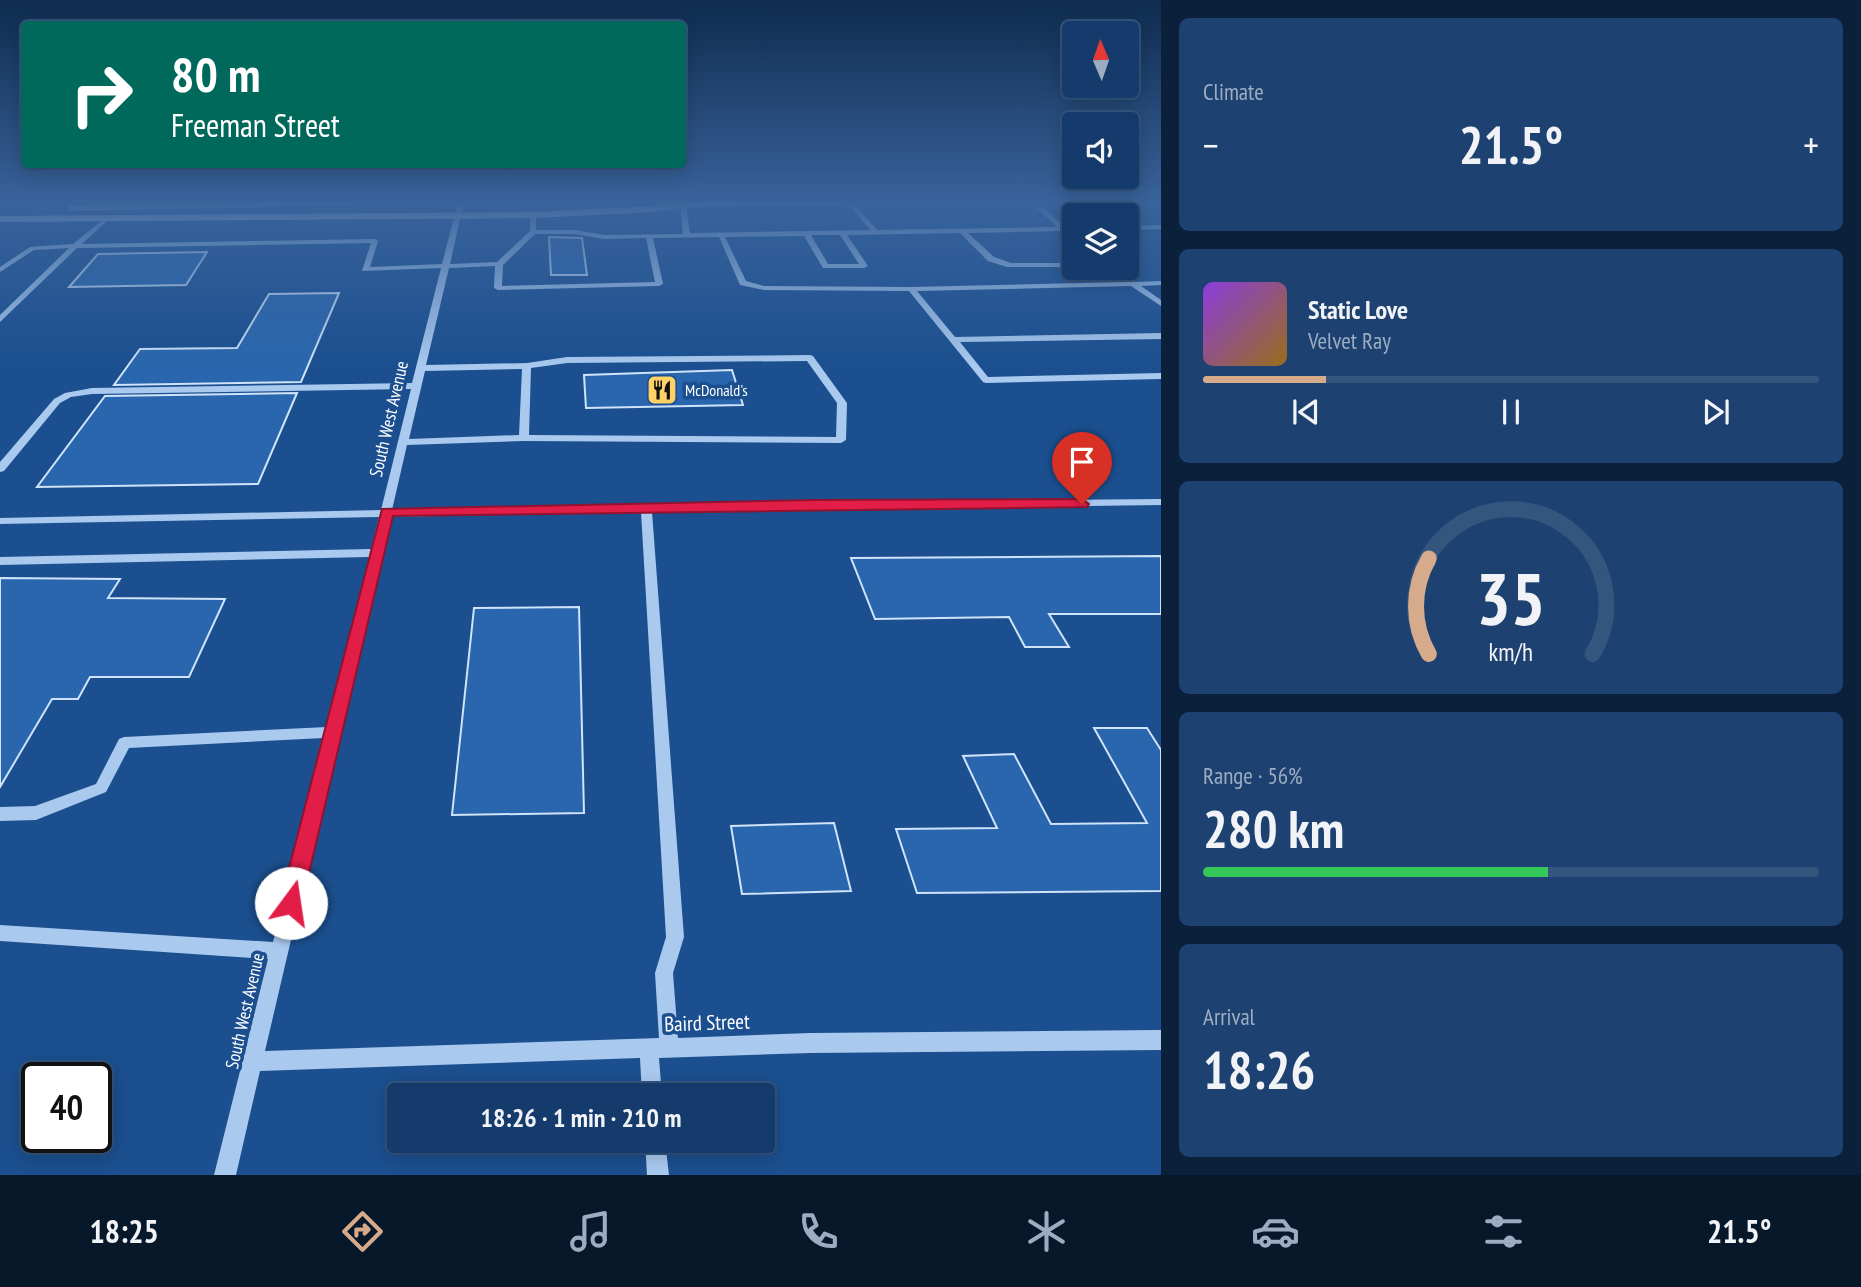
<!DOCTYPE html>
<html lang="en">
<head>
<meta charset="utf-8">
<style>
  :root { --surface:#143b6b; --page:#1d4271; --text:#f1f3f6; --muted:#9dadc1; --line:#33557e; --accent:#d6ab8b }
  body { margin:0; font-family:"PT Sans Narrow",sans-serif; background:var(--page); color:var(--text); height:100vh; display:flex; flex-direction:column; font-size:26px; white-space:nowrap }
  * { box-sizing:border-box; margin:0 }
  p { font-size:23px; color:var(--muted) }
  .icon { flex:none; width:38px; height:38px; fill:none; stroke:currentColor; stroke-width:2; stroke-linecap:round; stroke-linejoin:round }
  .map { position:relative; flex:1; overflow:hidden }
  .details { display:flex; flex-direction:column; gap:18px; padding:18px; background:#0b203b; width:700px }
  .details>* { flex:none }
  .banner { position:absolute; left:21px; top:21px; width:665px; height:147px; border-radius:7px; box-shadow:0 4px 18px #0003,0 0 0 2px var(--line); background:#00695c; color:#fff; overflow:hidden }
  .needle { width:46px; rotate:358deg }
  .controls { position:absolute; left:1062px; top:21px; display:grid; gap:14px }
  .controls a { display:grid; place-items:center; width:77px; height:77px; border-radius:7px; background:var(--surface); box-shadow:0 4px 18px #0003,0 0 0 2px var(--line); font-size:35px }
  .speed { position:absolute; left:21px; top:1062px; display:flex; gap:14px; font-size:35px; font-weight:700; text-align:center }
  .speed>* { display:grid; place-content:center; width:91px; height:91px; border-radius:50%; background:var(--surface); box-shadow:0 4px 18px #0003,0 0 0 2px var(--line); line-height:1 }
  .speed .limit { border:4px solid #111; border-radius:10px; background:#fff; color:#111 }
  .pin { position:absolute; display:grid; place-items:center; width:60px; height:60px; color:#fff; margin:-72px -30px; border-radius:50% 50% 50% 0; rotate:-45deg; box-shadow:0 0 7px #0007 }
  .pin .icon { rotate:45deg }
  .me { position:absolute; width:77px; margin:-38px; rotate:14deg; stroke-linejoin:round; filter:drop-shadow(0 0 5px #0008) }
  .turn { display:flex; align-items:center; gap:24px; height:147px; padding:0 35px; font-size:32px }
  .turn .icon { width:91px; height:91px; stroke-width:2.5 }
  .turn b { display:block; font-size:49px; line-height:60px }
  .big { font-size:52px; font-weight:700; line-height:1.1 }
  .details .widget { flex:1; display:flex; flex-direction:column; justify-content:center; gap:10px; min-width:0; padding:0 24px; border-radius:10px; background:var(--page) }
  .details .dial { align-items:center; gap:0 }
  .dial svg { height:182px; overflow:visible; fill:none; stroke:var(--line); stroke-width:7; stroke-linecap:round; text-anchor:middle }
  .dial text { fill:var(--text); stroke:none }
  .song { display:flex; align-items:center; gap:21px }
  .cover { width:84px; height:84px; border-radius:10px; background:linear-gradient(135deg,hsl(270 70% 55%),hsl(40 70% 35%)) }
  .played { height:7px; border-radius:4px; background:linear-gradient(90deg,var(--accent) 20%,var(--line) 20%) }
  .keys { display:flex; justify-content:space-around; direction:ltr }
  .heat { display:flex; justify-content:space-between; align-items:center; font-size:38px; direction:ltr }
  .charge { height:10px; border-radius:5px; background:linear-gradient(90deg,#34c759 56%,var(--line) 0) }
  .trip { position:absolute; left:387px; top:1083px; width:388px; height:70px; border-radius:7px; background:var(--surface); box-shadow:0 4px 18px #0003,0 0 0 2px var(--line); font-weight:700; line-height:70px; text-align:center }
  .dock { display:flex; height:112px; justify-content:space-around; align-items:center; background:#08182b; color:var(--muted) }
  .dock .icon { width:49px; height:49px }
  .dock .selected { color:var(--accent) }
  .dock b { font-size:32px; color:var(--text) }
  main { display:flex; flex:1; min-height:0 }
  .map>svg:first-child { display:block }
</style>
</head>
<body>
<main>
<div class="map">
<svg width="1161" height="1175" viewBox="0 0 1161 1175">
  <rect width="100%" height="100%" fill="#1b4f8f"/>
  <g fill="#2a66ad" stroke="#cfe3fa" stroke-width="2">
    <path d="M549 237 582 238 587 275H551Z"/>
    <path d="M207 252 186 285 69 287 98 254Z"/>
    <path d="M339 293 301 382 114 385 140 349 237 348 269 294Z"/>
    <path d="M732 370 743 405 586 408 584 375Z"/>
    <path d="M297 393 258 484 37 487 105 396Z"/>
    <path d="M1161 556V614H1049L1069 647H1025L1009 617 875 619 851 558Z"/>
    <path d="M0 578 120 579 108 598 225 599 189 677H90L78 699H52L0 787Z"/>
    <path d="M579 607 584 813 452 815 474 608Z"/>
    <path d="M1094 728H1147L1161 750V891L917 893 896 829 997 828 963 756 1014 754 1051 824 1147 823Z"/>
    <path d="M834 823 851 891 742 894 731 826Z"/>
  </g>
  <g fill="none" stroke-linecap="round" stroke-linejoin="round">
    <g fill="#a9c9ee" fill-rule="evenodd">
      <path d="M458 202H464L450 264 497 262 530 231V215L533 213 536 215V230H575L604 235 683 234 680 205 683 203 686 205 690 233 870 230 847 202H853L877 230 1057 227 1030 202H1037L1065 227H1074V231H1070L1074 235V240L1061 231 968 233 994 257 1011 263H1074V267H1007L988 261 960 233 847 235 868 266 864 268H823L804 236 725 237 746 281 764 286 911 287 1125 282 1107 268H1115L1135 282 1161 281V285L1141 286 1161 300V306L1131 286 917 291 955 337 1161 333V339L960 342 988 377 1161 373V379L986 383 983 382 909 291 764 290 740 285 719 237 653 238 663 284 659 286 498 290 494 288 495 266 449 268 426 365 527 363 567 357 810 355 813 356 847 403 846 440 841 443 524 441 407 445 392 510 815 502 1161 499V505L652 512 684 937 673 973 678 1038 810 1033 1161 1030V1050L810 1053 659 1058 662 1096H642L640 1058 260 1071 236 1175H214L268 959 0 941V925L273 942 324 738 129 748 106 792 36 820 0 821V807L35 806 96 784 119 739 124 737 327 727 369 557 0 565V557L371 549 379 517 0 524V518L381 510 411 389 92 394 71 397 60 403 4 471 0 472V462L54 399 65 393 92 388 412 383 441 268 362 271 371 243 77 248 0 322V315L69 248 34 250 0 272V267L30 247 73 244 105 218 108 220 107 221 82 244 375 239 378 241 370 267 442 264ZM535 234H575L604 239 646 238 655 282 502 286 503 265ZM811 235H840L859 264H828ZM807 361 837 403 836 437 529 435 531 368 567 363ZM522 369 519 435 409 439 425 371ZM641 512 666 937 655 973 659 1038 265 1051 390 517Z"/>
      <path d="M1161 225V229L1127 230V226Z"/>
      <path d="M645 1141H665L669 1175H647Z"/>
    </g>
    <g fill="#f0f6ff" fill-rule="evenodd">
      <path d="M219 202H355L351 205 71 211 66 208 71 205Z"/>
      <path d="M671 202H847L843 205 686 207 654 212 533 218 0 222V216L533 212 654 206Z"/>
    </g>
  </g>
  <linearGradient id="sky" x2="0" y2="1"><stop stop-color="#0f2b4f"/><stop offset="0.55" stop-color="#39639b"/><stop offset="1" stop-color="#39639b" stop-opacity="0"/></linearGradient>
  <rect width="1161" height="367" fill="url(#sky)"/>
  <path fill="#e11d48" stroke="#92132f" stroke-width="2" d="M1082 499 1089 504 1087 507 393 516 302 903 299 910 291 913 283 910 280 903 382 509 815 500Z"/>
  <defs>
    <g id="restaurant-square" transform="scale(1.575)"><rect x="-9" y="-9" width="18" height="18" rx="4" fill="#ffd166" stroke="#1b4f8f"/><path d="M-5-6h1v4h1v-4h1v4h1v-4h1v5L-1.5 .5V6h-2V.5L-5-1ZM5-6V6H3V1.5H1.5Q1.5-4 5-6Z" fill="#111"/></g>
  </defs>
  <g fill-rule="evenodd">
    <use href="#restaurant-square" x="662" y="390"/>
  </g>
  <g text-anchor="middle" stroke-width="7" stroke-linejoin="round" paint-order="stroke">
    <g font-size="16" fill="#fff" stroke="#1b4f8f" text-anchor="start">
      <text x="685" y="396">McDonald's</text>
    </g>
    <g font-size="18" fill="#fff" stroke="#1b4f8f">
      <text transform="translate(389 419) rotate(-77)" y="6">South West Avenue</text>
      <text transform="translate(245 1011) rotate(-77)" y="6">South West Avenue</text>
    </g>
    <g font-size="21" fill="#fff" stroke="#1b4f8f">
      <text transform="translate(707 1023) rotate(-2)" y="7">Baird Street</text>
    </g>
  </g>
</svg>
<div class="controls">
<a><svg class="needle" viewBox="-14 -14 28 28"><path d="M0-13l5 13h-10z" fill="#e53935"/><path d="M0 13l5-13h-10z" fill="#9dadc1"/></svg></a>
<a><svg class="icon" aria-label="sound" viewBox="0 0 24 24"><path d="M4 9h4l5-4v14l-5-4H4zM17 9q2 3 0 6"/></svg></a>
<a><svg class="icon" aria-label="layers" viewBox="0 0 24 24"><path d="M12 4l9 5-9 5-9-5zM3 14l9 5 9-5"/></svg></a>
</div>
<div class="speed"><div class="limit">40</div></div>
<div class="pin" style="left:1082px;top:504px;background:#d93025"><svg class="icon" aria-label="arrive" viewBox="0 0 24 24"><path d="M6 21V4h12l-3 4 3 4H6"/></svg></div>
<svg class="me" style="left:291px;top:903px" viewBox="-20 -20 40 40"><circle r="19" fill="#fff"/><path d="M0-13L10 11 0 6-10 11z" fill="#e11d48"/></svg>
<div class="trip">18:26 · 1 min · 210 m</div>
<div class="banner">
<div class="turn"><svg class="icon" aria-label="right" viewBox="0 0 24 24"><path d="M7 20v-9h11M14 6l5 5-5 5"/></svg><div><b>80 m</b>Freeman Street</div></div>
</div>
</div>
<section class="details">
<div class="widget"><p>Climate</p>
<div class="heat"><a>−</a><b class="big">21.5°</b><a>+</a></div>
</div>
<div class="widget">
<div class="song"><i class="cover"></i><div><b>Static Love</b><p>Velvet Ray</p></div></div>
<div class="played"></div>
<div class="keys"><svg class="icon" aria-label="previous" viewBox="0 0 24 24"><path d="M18 5L8 12l10 7zM5 5v14"/></svg><svg class="icon" aria-label="pause" viewBox="0 0 24 24"><path d="M8 5v14M16 5v14"/></svg><svg class="icon" aria-label="next" viewBox="0 0 24 24"><path d="M6 5l10 7-10 7zM19 5v14"/></svg></div>
</div>
<div class="widget dial"><svg viewBox="0 0 100 80">
<path d="M14 69A42 42 0 1 1 86 69"/>
<path d="M14 69A42 42 0 0 1 14 27" stroke="#d6ab8b"/>
<text x="50" y="56" font-size="32" font-weight="700">35</text>
<text x="50" y="72" font-size="11">km/h</text>
</svg></div>
<div class="widget"><p>Range · 56%</p><b class="big">280 km</b><div class="charge"></div></div>
<div class="widget"><p>Arrival</p><b class="big">18:26</b></div>
</section>
</main>
<nav class="dock">
<b>18:25</b>
<svg class="icon selected" aria-label="directions" viewBox="0 0 24 24"><path d="M12 3l9 9-9 9-9-9zM9 14v-3h6M13 9l2 2-2 2"/></svg>
<svg class="icon" aria-label="music" viewBox="0 0 24 24"><path d="M9 18V5l10-2v13"/><circle cx="6" cy="18" r="3"/><circle cx="16" cy="16" r="3"/></svg>
<svg class="icon" aria-label="phone" viewBox="0 0 24 24"><path d="M5 4h4l2 5-3 2q2 4 5 5l2-3 5 2v4C11 20 4 13 5 4z"/></svg>
<svg class="icon" aria-label="climate" viewBox="0 0 24 24"><path d="M12 3v18M4 7l16 10M4 17L20 7"/></svg>
<svg class="icon" aria-label="car" viewBox="0 0 24 24"><path d="M5 17H2v-5l4-1 3-4h7l3 4 3 1v5h-3M9 17h6M6 11h13"/><circle cx="7" cy="17" r="2"/><circle cx="17" cy="17" r="2"/></svg>
<svg class="icon" aria-label="filters" viewBox="0 0 24 24"><path d="M4 7h16M4 17h16"/><circle cx="9" cy="7" r="2"/><circle cx="15" cy="17" r="2"/></svg>
<b>21.5°</b>
</nav>
</body>
</html>
